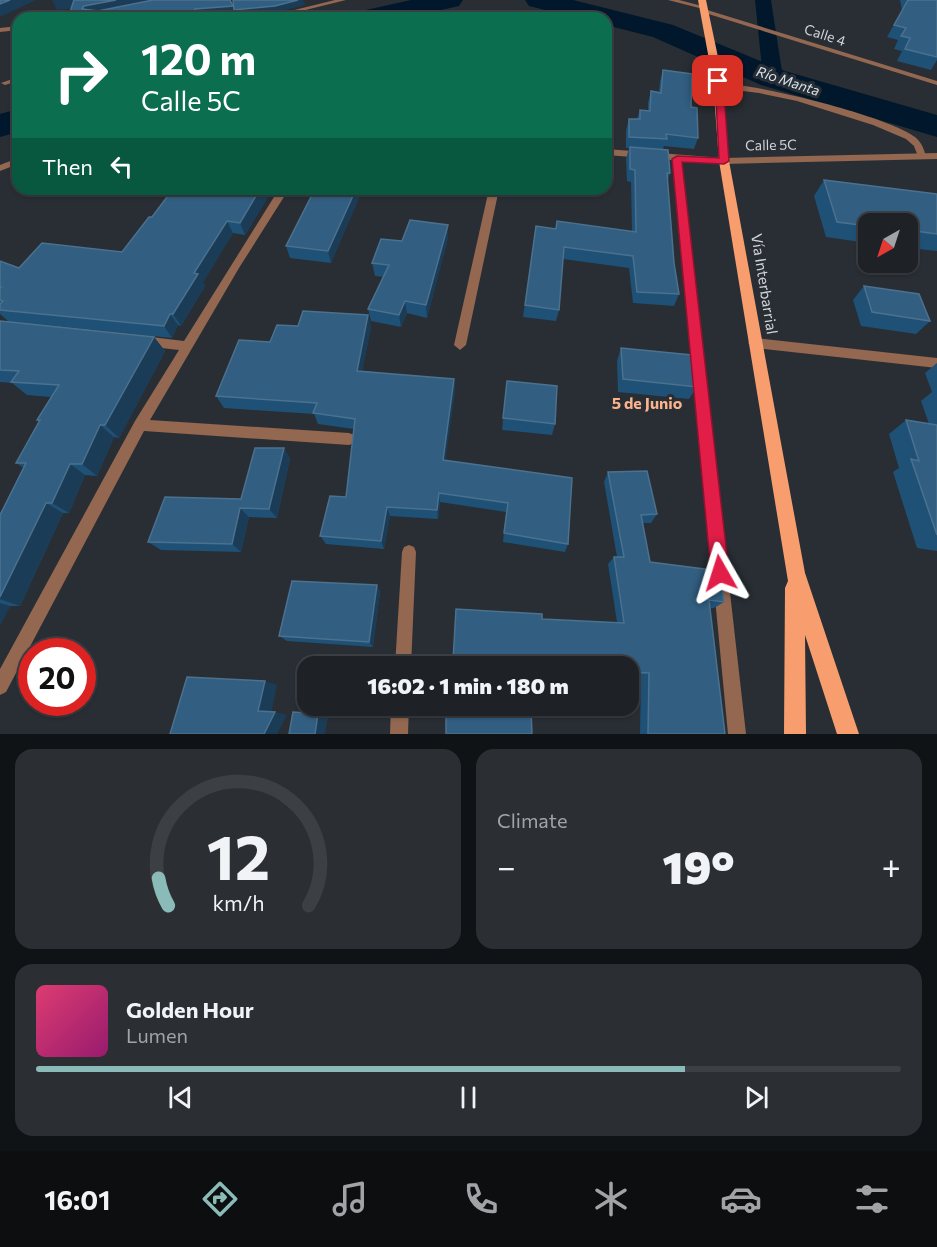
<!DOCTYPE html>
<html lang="en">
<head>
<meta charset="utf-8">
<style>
  :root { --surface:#1e2227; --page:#2b2f33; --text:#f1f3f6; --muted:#a1a4a7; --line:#3c3f44; --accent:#8bbbb9 }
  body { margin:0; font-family:Commissioner,sans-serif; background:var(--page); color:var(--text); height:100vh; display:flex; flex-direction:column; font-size:22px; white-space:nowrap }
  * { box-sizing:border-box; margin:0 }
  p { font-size:20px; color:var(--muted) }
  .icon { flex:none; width:33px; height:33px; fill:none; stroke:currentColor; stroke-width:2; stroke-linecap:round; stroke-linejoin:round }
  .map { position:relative; height:734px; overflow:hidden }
  .drawer { display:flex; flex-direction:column; gap:15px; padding:15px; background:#101315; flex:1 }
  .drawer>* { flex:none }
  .top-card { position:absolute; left:12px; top:12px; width:600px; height:183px; border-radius:18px; box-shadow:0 2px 4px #0004,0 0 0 2px var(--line); background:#0b6e4f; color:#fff; overflow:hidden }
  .needle { width:39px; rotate:219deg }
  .controls { position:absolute; left:858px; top:213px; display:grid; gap:12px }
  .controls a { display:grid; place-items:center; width:60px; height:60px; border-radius:12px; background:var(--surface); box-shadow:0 2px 4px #0004,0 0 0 2px var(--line); font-size:30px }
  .speed { position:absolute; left:18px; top:638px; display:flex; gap:12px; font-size:30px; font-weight:700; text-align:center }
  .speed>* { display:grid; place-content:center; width:78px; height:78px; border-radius:50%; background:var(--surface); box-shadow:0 2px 4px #0004,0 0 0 2px var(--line); line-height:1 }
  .speed .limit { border:9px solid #d22; background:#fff; color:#111 }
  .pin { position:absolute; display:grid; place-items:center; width:51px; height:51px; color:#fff; margin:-26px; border-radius:12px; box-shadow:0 3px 9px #0006 }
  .me { position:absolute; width:66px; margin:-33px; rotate:354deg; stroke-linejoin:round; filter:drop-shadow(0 0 4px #0008) }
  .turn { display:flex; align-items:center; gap:21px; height:126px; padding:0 30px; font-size:27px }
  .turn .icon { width:78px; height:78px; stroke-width:2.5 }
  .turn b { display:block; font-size:42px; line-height:51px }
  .then { display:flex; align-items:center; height:57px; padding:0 30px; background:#0003; gap:12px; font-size:22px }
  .big { font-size:45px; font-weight:800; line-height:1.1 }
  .drawer .card { flex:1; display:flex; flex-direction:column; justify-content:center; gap:9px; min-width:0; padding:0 21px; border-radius:18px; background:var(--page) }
  .drawer .dial { align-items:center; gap:0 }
  .dial svg { height:156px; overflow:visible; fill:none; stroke:var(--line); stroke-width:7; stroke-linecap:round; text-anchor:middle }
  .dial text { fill:var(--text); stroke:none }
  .song { display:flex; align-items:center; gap:18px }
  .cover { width:72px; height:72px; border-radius:9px; background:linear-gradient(135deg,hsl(340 70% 55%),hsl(320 70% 35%)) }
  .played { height:6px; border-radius:3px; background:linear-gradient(90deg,var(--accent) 75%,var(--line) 75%) }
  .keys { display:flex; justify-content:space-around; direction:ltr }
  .heat { display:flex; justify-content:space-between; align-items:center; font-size:33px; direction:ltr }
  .drawer .tiles { flex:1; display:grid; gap:15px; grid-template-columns:1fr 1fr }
  .card:last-child { grid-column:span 2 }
  .trip { position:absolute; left:297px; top:656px; width:342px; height:60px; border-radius:18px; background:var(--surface); box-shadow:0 2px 4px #0004,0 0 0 2px var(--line); font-weight:800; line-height:60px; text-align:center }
  .tab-bar { display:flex; height:96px; justify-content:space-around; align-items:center; background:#0c0e10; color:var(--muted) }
  .tab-bar .icon { width:42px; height:42px }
  .tab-bar .active { color:var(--accent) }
  .tab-bar b { font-size:27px; color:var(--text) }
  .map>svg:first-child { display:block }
</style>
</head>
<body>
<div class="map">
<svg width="937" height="734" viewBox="0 0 937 734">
  <rect width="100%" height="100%" fill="#282e34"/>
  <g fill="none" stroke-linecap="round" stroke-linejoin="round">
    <path fill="#00172c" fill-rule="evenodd" d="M755 0H771L783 78 780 82H766L763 78Z"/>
    <g fill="#00172c" fill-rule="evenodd">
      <path d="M411 0H463L459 6 405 18H353L357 12Z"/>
      <path d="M525 0H573L673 25 785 71 937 115V137L761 85 653 37 606 25V18H577L529 6Z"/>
      <path d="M18 109V132L0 137V114Z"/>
    </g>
    <g fill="#936750" fill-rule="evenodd">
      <path d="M716 84C750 81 890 117 915 137 922 143 924 149 926 157L919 159 914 146 906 139 873 125 797 101 759 93 719 88H716Z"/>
      <path d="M677 156 681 159 746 734H728L673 159Z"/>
    </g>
    <g fill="#936750" fill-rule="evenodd">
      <path d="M335 0H346L273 18H262Z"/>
      <path d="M668 0H679L706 7 703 9Z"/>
      <path d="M704 9 937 81V85L702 12 701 11Z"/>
      <path d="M18 26V30L0 32V28Z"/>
      <path d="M18 77V81L5 85 1 83Z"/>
      <path d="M606 149 724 158 937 153V159L724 164 606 155Z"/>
      <path d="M18 158V164L0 171V165Z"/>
      <path d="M279 189H289L239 268 150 420 349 433 354 435 356 439 354 443 349 445 144 431 6 692 0 695V669L135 421 179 350 143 346 139 344 137 341 139 338 143 336 184 341Z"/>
      <path d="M489 189H499L466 345 460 350 454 345Z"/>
      <path d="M754 338 937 358V368L754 348 748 343Z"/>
      <path d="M409 545 414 547 416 552 411 666H395L402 552 404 547Z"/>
      <path d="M391 705H409L408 734H390Z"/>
    </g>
    <path fill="#f89e6e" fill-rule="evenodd" d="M698 0H706L723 81 729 161 805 573 859 734H837L805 635 806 734H784L785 588 788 581 719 161 713 81Z"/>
  </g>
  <g fill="#1f5076">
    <path d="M900 0H937V60L931 70 897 61 902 51 894 49 898 40 887 37 902 10Z"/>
    <path d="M663 70 691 107 698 138 694 149 664 146 663 149 670 173 667 182 674 263 679 294 674 306 633 303 629 268 563 259 559 310 556 321 523 317 536 226 556 229 632 231 631 182 627 181 626 159 629 148H626V130L629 119H637L640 110H648V103L651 91 659 92 660 81Z"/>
    <path d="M824 180 937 194V251L908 248V224H868V243L826 237 814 196Z"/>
    <path d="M315 189H377L374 196 360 195 331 263 290 258 286 246Z"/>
    <path d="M269 195 245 235 233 233 203 282 205 286 181 326 178 325 172 338 28 323 154 337 165 351 119 438 114 437 97 476 85 475 69 513H63L20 606H10L0 625V515L24 468 16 463 39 422 37 420 51 397 27 395 12 383 0 382V321H8L0 314V261L19 268 122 252Z"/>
    <path d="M448 238 427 318 407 313 401 327 371 321 368 309 384 277 375 276 372 263 402 241Z"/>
    <path d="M864 286 930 321 916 334 861 326 853 300Z"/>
    <path d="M368 315 371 327 362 371 454 379 455 390 445 460 568 544 565 552 503 542 506 512 440 502 438 519 390 516 384 549 326 544 320 536 346 497 354 429 318 424 314 414 224 408 216 396 270 342 298 326Z"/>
    <path d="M621 348 697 387 689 399 618 392 617 361Z"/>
    <path d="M937 363V551L917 548 893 472 899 468 889 434 906 420 929 424 921 401 932 392 925 373Z"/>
    <path d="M507 381 555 424 552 435 502 430Z"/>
    <path d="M284 448 290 459 277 518 249 517 241 552 161 550 148 542 241 499Z"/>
    <path d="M608 472 657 514 651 523H642L650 562 724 602 714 608H710L725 734H640L641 677 628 676V666H470L454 665 453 661 617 622 608 564 614 557H617L604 482Z"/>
    <path d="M377 585 380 592 373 647 287 641 279 636Z"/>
  </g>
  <g fill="#1b3c57">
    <path d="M10 0H36L0 17V4Z"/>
    <path d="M52 0H75L79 8 57 10Z"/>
    <path d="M116 0H169L89 16 82 9 84 6Z"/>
    <path d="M298 0H303L305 5 277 12 236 17 234 10Z"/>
    <path d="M233 6 236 15 207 18H169L195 9Z"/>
    <path d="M259 189H267L269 195 245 235 240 223Z"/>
    <path d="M356 189H359L360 195 331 263 328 251Z"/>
    <path d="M373 189H377L374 196Z"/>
    <path d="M227 221 233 233 203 282 205 286 181 326 173 314 194 273Z"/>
    <path d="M448 225V238L427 318 426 305Z"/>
    <path d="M405 301 407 313 401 327 399 315Z"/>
    <path d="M170 314 178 325 172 338 164 326Z"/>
    <path d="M368 315 371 327 360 382 357 371Z"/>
    <path d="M154 337 165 351 119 438 105 425Z"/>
    <path d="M454 379 455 390 444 470 443 460Z"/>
    <path d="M100 425 114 437 97 476 82 464Z"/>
    <path d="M284 448 290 459 277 518 269 509Z"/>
    <path d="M70 464 85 475 69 513 52 503Z"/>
    <path d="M439 493 440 502 438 519 437 510Z"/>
    <path d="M46 503 63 513 20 606 0 599V597Z"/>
    <path d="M387 507 390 516 384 549 381 541Z"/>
    <path d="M240 508 249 517 241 552 232 544Z"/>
    <path d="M377 585 380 592 373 647 369 642Z"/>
    <path d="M0 603 10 606 0 625Z"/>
    <path d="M265 681 277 685 271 714 258 711Z"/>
    <path d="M275 712 287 715 277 734H264Z"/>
    <path d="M318 714 328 717 325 734H315Z"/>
  </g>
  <g fill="#325e81" stroke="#4b718e" stroke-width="1.5">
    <path d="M0 0H10L0 4Z"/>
    <path d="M74 0H116L84 6 82 9 98 11 153 0H230L233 6 195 9 197 13 169 18H68Z"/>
    <path d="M233 0H298L275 6 234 10Z"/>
    <path d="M908 0H937V57L905 49 910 38 901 36 906 28 894 25Z"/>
    <path d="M663 70 692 74 691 107 697 108 698 138 666 134 667 139 629 137V119H640V110L650 111 651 91 661 93Z"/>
    <path d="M630 147 668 150 670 173H667L674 263 679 294 637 292 633 256 564 247 559 310 525 305 536 226 556 229 557 221 636 232 635 170 630 169Z"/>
    <path d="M824 180 937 194V234L908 230V224H868V226L837 222Z"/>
    <path d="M173 189H260L240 223 227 221 194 273 198 274 173 314H170L164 326 0 310V304L3 301 0 300V287H1L0 286V261L19 268 42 243 122 252 149 217H152Z"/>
    <path d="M315 189H356L328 251 286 246Z"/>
    <path d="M410 220 448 225 426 305 405 301 399 315 368 309 389 265 372 263 381 239 402 241Z"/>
    <path d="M864 286 919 294 930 321 872 312Z"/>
    <path d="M303 311 368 315 357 371 454 379 443 460 572 478 568 544 504 533 508 503 439 493 437 510 387 507 381 541 320 536 330 496 346 497 355 419 313 413 317 403 216 396 239 340 270 342 277 325 298 326Z"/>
    <path d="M0 321 154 337 105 425H100L82 464H70L52 503H46L0 597V515L26 463H16L40 420H37L59 385 11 382 19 371 0 370Z"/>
    <path d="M621 348 692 355 697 387 623 379Z"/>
    <path d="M507 381 557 386 555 424 503 418Z"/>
    <path d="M906 420 937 425V535L911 459 919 461Z"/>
    <path d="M255 448H284L269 509 240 508 232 544 148 542 165 497 241 499Z"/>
    <path d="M647 471 657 514 641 515 650 562 720 571 724 602 709 600 725 734H648L649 673 628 672V666H535L453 661 456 609 542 614V619L624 623 614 557H624L608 472Z"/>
    <path d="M292 581 377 585 369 642 279 636Z"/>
    <path d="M187 677 265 681 258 711 275 712 264 734H170Z"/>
    <path d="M446 709 531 710 532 734H446Z"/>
    <path d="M293 712 318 714 315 734H289Z"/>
  </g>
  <path fill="#e11d48" stroke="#92132f" stroke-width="1.5" d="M715 80 723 81 729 161 724 164 682 162 729 573 726 579 720 582 714 579 711 573 672 159 677 156 719 158Z"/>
  <g text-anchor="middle" stroke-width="6" stroke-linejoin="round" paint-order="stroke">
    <g font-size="14" fill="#d1d4d8" stroke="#282e34">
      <text transform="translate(825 35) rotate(18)" y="5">Calle 4</text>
      <text transform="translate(771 145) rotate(-1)" y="5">Calle 5C</text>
    </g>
    <g font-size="14" font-style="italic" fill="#d6e4f1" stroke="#282e34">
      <text transform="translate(788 81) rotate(18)" y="5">Río Manta</text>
    </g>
    <g font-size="15" fill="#d1d4d8" stroke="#282e34">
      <text transform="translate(764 284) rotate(81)" y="5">Vía Interbarrial</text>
    </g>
    <g font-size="16" font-weight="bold" fill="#fcb38c" stroke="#282e34">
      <text x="647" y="409">5 de Junio</text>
    </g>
  </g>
</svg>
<div class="controls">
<a><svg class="needle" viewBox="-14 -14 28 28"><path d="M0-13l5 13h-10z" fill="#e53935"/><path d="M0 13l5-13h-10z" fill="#a1a4a7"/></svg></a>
</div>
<div class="speed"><div class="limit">20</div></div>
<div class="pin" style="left:718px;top:81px;background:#d93025"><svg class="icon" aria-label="arrive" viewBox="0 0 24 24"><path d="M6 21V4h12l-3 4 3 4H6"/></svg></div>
<svg class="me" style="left:720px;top:573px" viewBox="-20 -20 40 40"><path d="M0-17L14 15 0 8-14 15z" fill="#e11d48" stroke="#fff" stroke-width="4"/></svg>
<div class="trip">16:02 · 1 min · 180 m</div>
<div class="top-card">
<div class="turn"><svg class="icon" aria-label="right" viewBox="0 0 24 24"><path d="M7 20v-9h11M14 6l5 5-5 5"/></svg><div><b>120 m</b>Calle 5C</div></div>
<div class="then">Then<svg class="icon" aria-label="left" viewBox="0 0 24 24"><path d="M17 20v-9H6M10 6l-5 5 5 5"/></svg></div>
</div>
</div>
<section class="drawer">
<div class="tiles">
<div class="card dial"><svg viewBox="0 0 100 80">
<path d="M14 69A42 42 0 1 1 86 69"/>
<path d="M14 69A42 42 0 0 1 9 55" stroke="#8bbbb9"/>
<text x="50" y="56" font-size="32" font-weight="700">12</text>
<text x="50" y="72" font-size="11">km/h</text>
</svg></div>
<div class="card"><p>Climate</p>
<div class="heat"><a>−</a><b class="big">19°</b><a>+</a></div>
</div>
<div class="card">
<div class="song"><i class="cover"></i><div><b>Golden Hour</b><p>Lumen</p></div></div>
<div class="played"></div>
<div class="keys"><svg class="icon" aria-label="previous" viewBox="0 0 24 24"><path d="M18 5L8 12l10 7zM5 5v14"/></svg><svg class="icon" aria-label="pause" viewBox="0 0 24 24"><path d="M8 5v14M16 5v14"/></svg><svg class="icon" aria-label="next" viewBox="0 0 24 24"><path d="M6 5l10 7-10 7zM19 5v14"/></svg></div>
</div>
</div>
</section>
<nav class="tab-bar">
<b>16:01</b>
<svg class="icon active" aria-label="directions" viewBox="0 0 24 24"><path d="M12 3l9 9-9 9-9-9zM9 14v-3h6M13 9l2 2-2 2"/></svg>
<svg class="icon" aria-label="music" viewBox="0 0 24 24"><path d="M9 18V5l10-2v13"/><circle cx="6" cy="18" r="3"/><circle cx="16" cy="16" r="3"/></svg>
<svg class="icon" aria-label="phone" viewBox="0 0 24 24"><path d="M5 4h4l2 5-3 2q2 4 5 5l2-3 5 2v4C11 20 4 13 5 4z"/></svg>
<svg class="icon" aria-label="climate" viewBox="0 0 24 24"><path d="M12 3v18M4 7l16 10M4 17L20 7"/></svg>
<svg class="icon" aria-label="car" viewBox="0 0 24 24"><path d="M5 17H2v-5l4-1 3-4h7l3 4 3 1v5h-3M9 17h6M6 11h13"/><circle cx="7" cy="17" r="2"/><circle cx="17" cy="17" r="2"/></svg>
<svg class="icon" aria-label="filters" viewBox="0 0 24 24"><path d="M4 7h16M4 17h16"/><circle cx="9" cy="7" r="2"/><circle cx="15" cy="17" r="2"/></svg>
</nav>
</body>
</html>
